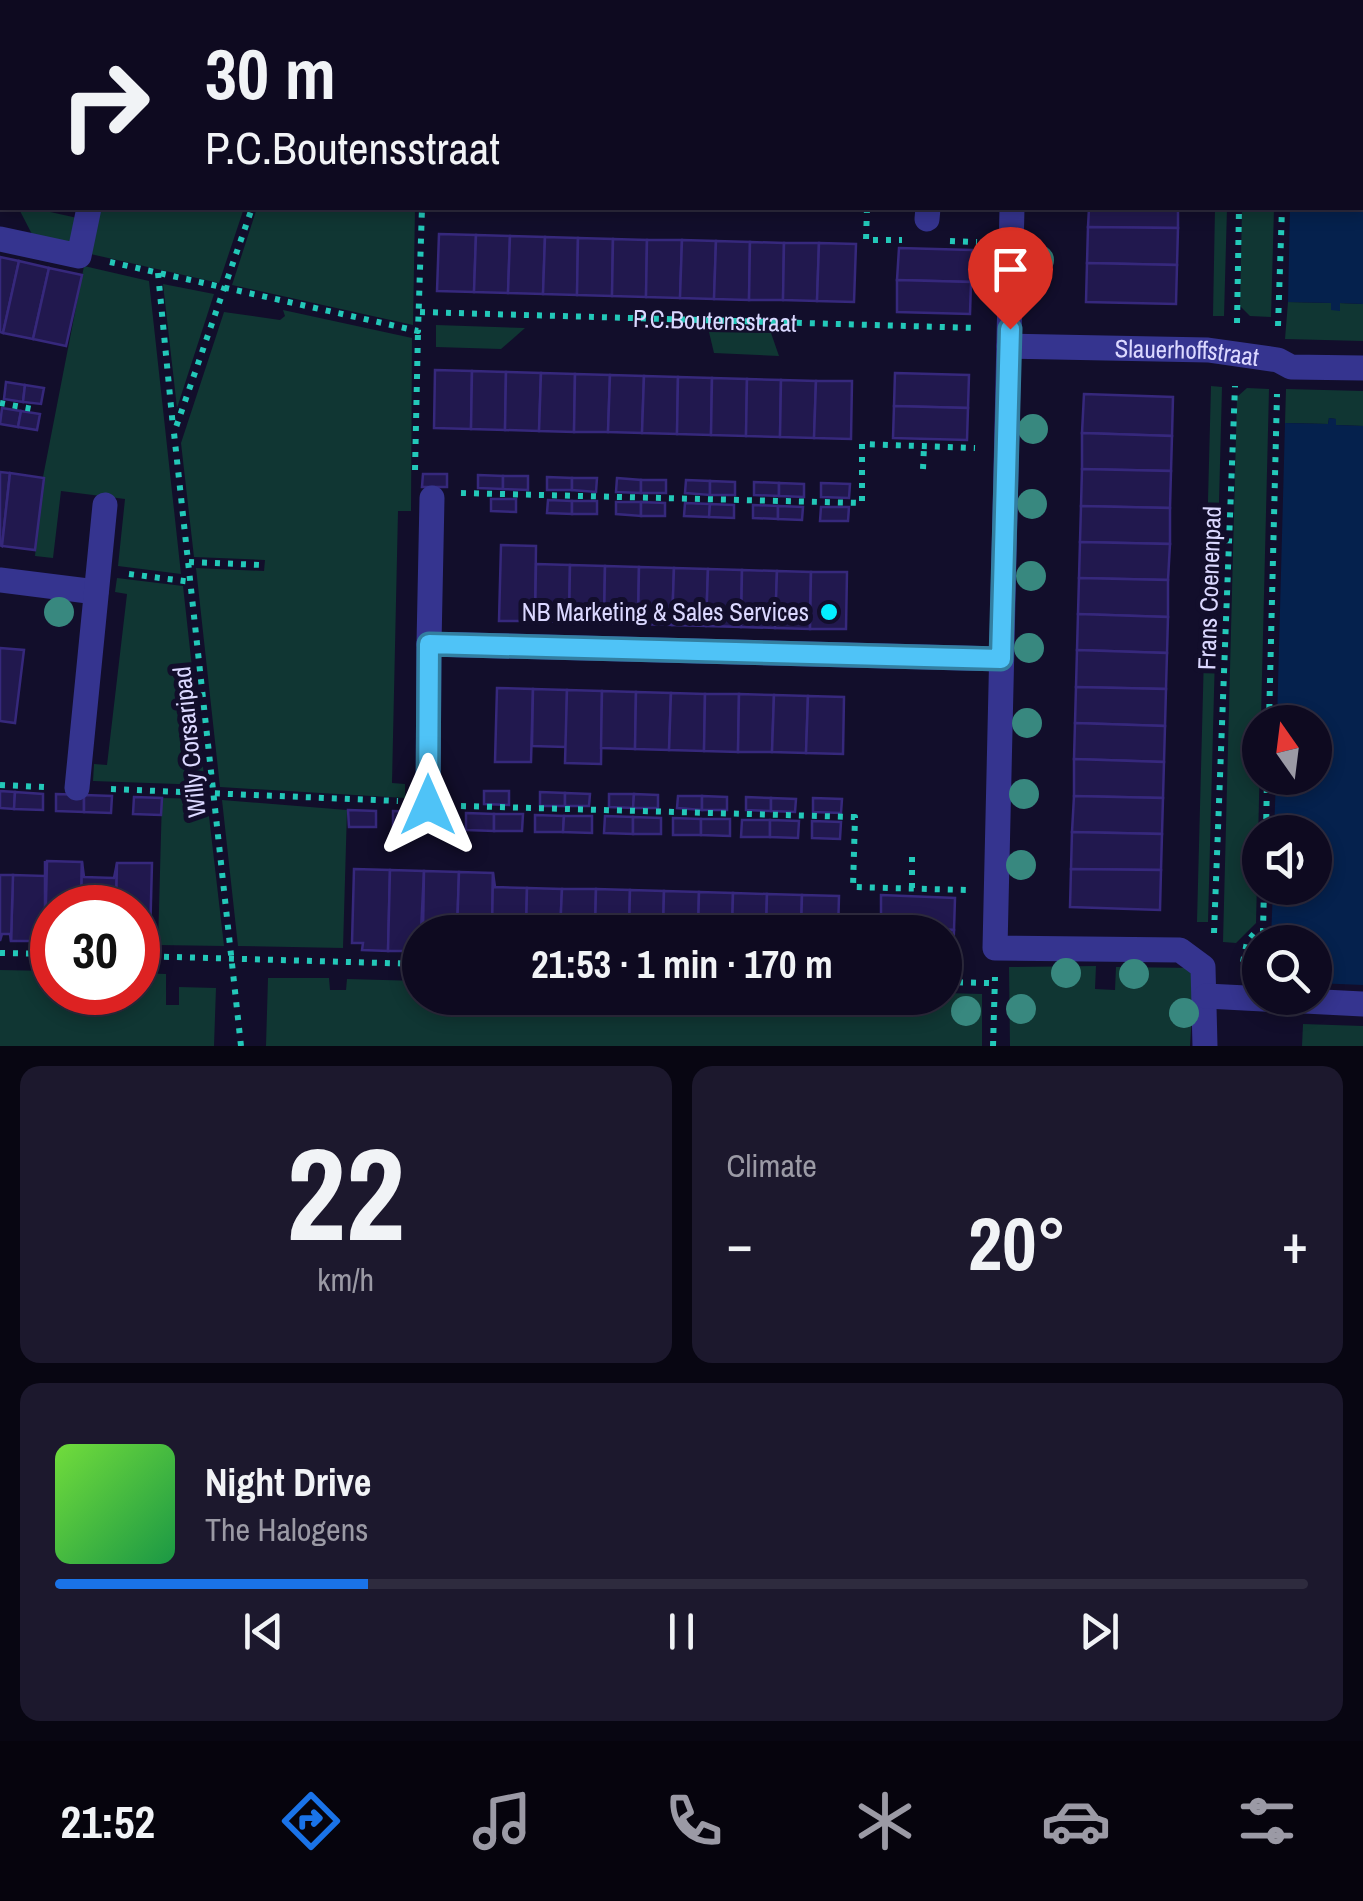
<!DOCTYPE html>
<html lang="en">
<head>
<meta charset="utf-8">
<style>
  :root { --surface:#0e0a20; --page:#1c182d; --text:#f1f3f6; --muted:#9b9aa5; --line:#2e2b3e; --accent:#1a73e8 }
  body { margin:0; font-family:"Archivo Narrow",sans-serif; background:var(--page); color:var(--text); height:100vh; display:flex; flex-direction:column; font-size:38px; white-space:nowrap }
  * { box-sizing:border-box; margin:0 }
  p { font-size:32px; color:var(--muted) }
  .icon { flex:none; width:55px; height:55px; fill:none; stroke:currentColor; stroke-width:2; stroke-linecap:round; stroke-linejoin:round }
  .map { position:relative; height:1046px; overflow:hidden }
  .panel { display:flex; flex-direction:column; gap:20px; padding:20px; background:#080612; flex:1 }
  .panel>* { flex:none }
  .guide { position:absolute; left:0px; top:0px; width:1365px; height:210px; box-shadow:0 5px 15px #0003,0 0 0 2px var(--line); background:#0e0a20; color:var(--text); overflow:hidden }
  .needle { width:65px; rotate:346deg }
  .tools { position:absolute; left:1242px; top:705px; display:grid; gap:20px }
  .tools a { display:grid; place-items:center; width:90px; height:90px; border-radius:50%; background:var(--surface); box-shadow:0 5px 15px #0003,0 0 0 2px var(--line); font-size:50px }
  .speed { position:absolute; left:30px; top:885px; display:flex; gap:20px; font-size:50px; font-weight:700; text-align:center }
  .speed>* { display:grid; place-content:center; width:130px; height:130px; border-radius:50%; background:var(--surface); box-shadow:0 5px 15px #0003,0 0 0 2px var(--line); line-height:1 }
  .speed .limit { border:15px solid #d22; background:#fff; color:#111 }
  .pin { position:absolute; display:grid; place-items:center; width:85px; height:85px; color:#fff; margin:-102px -42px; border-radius:50% 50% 50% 0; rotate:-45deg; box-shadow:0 0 10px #0007 }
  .pin .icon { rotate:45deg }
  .me { position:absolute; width:110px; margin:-55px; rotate:0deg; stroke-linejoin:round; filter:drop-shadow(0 0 8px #0008) }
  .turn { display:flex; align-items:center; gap:35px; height:210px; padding:0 40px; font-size:45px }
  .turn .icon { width:130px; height:130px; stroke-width:2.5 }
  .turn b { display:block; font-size:70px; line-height:85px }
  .big { font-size:75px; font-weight:800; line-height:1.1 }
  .panel .tile { flex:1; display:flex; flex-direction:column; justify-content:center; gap:15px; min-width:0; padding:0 35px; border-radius:20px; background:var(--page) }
  .panel .dial { align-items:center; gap:0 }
  .dial b { font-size:130px; line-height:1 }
  .song { display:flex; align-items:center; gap:30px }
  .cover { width:120px; height:120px; border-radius:15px; background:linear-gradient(135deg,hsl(100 70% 55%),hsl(140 70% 35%)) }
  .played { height:10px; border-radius:5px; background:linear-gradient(90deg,var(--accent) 25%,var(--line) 25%) }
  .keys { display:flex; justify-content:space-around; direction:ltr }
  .heat { display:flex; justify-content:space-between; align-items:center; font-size:55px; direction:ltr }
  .panel .tiles { flex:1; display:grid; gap:20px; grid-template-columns:1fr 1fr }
  .tile:last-child { grid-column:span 2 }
  .trip { position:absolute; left:402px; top:915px; width:560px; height:100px; border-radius:50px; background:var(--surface); box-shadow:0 5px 15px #0003,0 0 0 2px var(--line); font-weight:800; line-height:100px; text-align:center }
  .tabs { display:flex; height:160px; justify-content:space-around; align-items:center; background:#06040d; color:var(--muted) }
  .tabs .icon { width:70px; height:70px }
  .tabs .on { color:var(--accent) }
  .tabs b { font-size:45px; color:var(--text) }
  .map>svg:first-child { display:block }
</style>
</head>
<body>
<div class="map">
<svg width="1363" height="1046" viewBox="0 0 1363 1046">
  <rect width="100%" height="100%" fill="#120e2b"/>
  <g fill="#103633">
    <path d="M32 208 82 219 74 250 36 242 19 209Z"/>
    <path d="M96 208H244L219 283 86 253Z"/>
    <path d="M257 208H415L413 325 232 285Z"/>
    <path d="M1215 208H1227L1224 316H1213Z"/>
    <path d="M1242 208H1274L1271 317 1250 316 1240 306Z"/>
    <path d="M84 266 149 281 181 574 118 566 125 499 61 491 53 558 35 556 43 477Z"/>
    <path d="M163 284 214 294 177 408Z"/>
    <path d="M1288 302 1331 303 1340 310 1339 303 1363 304V341L1285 339Z"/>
    <path d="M283 310 412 338 411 511H398L392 783 405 784V798L220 787 196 568 264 571 265 560 194 557 181 443 224 312 280 320 285 316Z"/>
    <path d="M436 325 525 328 501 349 436 347Z"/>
    <path d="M709 332 771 333 779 356 714 353Z"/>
    <path d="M1211 386 1222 387 1208 922H1197Z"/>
    <path d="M1247 388 1269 389 1256 923 1236 943 1223 942 1237 397Z"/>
    <path d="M1286 389 1363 391V426L1335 425 1336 419 1329 418 1328 424 1285 423Z"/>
    <path d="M117 578 183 586 205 785 93 781 94 764 107 765 127 594 115 592Z"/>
    <path d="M162 798 207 799 224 946 158 945Z"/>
    <path d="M222 800 347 810 343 948 238 946Z"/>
    <path d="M1096 966 1095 989 1115 990 1116 967 1195 968 1190 1046H1010L1009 967Z"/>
    <path d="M0 970 52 971V992H138V973L166 974V1005H179V987L216 988 214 1046H0Z"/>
    <path d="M268 978H329L330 990H346L347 979 420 981V998H945V993L982 994V1046H266Z"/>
    <path d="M1303 1024 1363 1026V1046H1302Z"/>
  </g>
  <g fill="#05214d">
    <path d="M1295 0H1363V304L1340 303V311L1331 310V303L1288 302 1290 208H1362V2Z"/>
    <path d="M1329 418 1336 419V425L1363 426V985L1315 983V942H1260V981H1253L1256 940 1271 939 1273 888H1315V832H1274L1276 778H1315V722H1277L1285 423 1328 424Z"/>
  </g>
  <g fill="#21184e" stroke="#36287c" stroke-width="2.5">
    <path d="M1094 0H1184L1094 2Z"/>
    <path d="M0 91 2 92V167L0 166Z"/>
    <path d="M1089 208H1178V228L1088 227Z"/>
    <path d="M1088 227 1178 228 1177 265 1087 263Z"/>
    <path d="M439 234 476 235 474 292 437 291Z"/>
    <path d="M476 235 510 236 508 293 474 292Z"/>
    <path d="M510 236 545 237 543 294 508 293Z"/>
    <path d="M545 237 578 238 577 295 543 294Z"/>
    <path d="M578 238 613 239 612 296 577 295Z"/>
    <path d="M613 239 647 240 646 297 612 296Z"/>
    <path d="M647 240H682L680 298 646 297Z"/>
    <path d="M682 240 716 241 714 299 680 298Z"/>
    <path d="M716 241 750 242 749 300 714 299Z"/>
    <path d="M750 242 784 243 783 300H749Z"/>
    <path d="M784 243H819L817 301 783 300Z"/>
    <path d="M819 243 856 244 854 302 817 301Z"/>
    <path d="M899 248 972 250 971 282 897 280Z"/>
    <path d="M0 257 19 261 3 333 0 332Z"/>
    <path d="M19 261 49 268 33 339 3 333Z"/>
    <path d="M1087 263 1177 265 1176 304 1086 302Z"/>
    <path d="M49 268 82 275 66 346 33 339Z"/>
    <path d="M897 280 971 282 970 314 897 312Z"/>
    <path d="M435 370 472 371 471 429 434 428Z"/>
    <path d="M472 371 506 372 505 430 471 429Z"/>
    <path d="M506 372 541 373 539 431 505 430Z"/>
    <path d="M541 373 575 374 574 432 539 431Z"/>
    <path d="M895 373 969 375 968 408 894 406Z"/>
    <path d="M575 374 610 375 608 432H574Z"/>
    <path d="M610 375 644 376 642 433 608 432Z"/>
    <path d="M644 376 678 377 677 434 642 433Z"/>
    <path d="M678 377 712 378 711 435 677 434Z"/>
    <path d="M712 378 747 379 746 436 711 435Z"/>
    <path d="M747 379 781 380 780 437 746 436Z"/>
    <path d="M781 380 816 381 814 438 780 437Z"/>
    <path d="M816 381H852L851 439 814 438Z"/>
    <path d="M6 382 25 385 23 402 4 399Z"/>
    <path d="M25 385 44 388 41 404 23 402Z"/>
    <path d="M1084 394 1173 397 1172 436 1082 433Z"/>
    <path d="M894 406 968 408 967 440 893 438Z"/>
    <path d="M2 408 21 411 18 427 0 424Z"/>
    <path d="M21 411 40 414 37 430 18 427Z"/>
    <path d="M1082 433 1172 436 1171 471 1082 469Z"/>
    <path d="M1082 469 1171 471 1170 508 1081 506Z"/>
    <path d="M0 472 10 473 2 546 0 545Z"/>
    <path d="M10 473 44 478 35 550 2 546Z"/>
    <path d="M423 474H447V487H422Z"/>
    <path d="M478 475 503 476V489L478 488Z"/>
    <path d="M503 476H528V490L503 489Z"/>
    <path d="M547 477 572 478V490H547Z"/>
    <path d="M572 478H597L596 492 572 490Z"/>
    <path d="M617 478 641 480V493L616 492Z"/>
    <rect x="641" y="480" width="25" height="13"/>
    <path d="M686 480 710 481V495L685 493Z"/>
    <path d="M710 481 735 482V495H710Z"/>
    <path d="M754 482 779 483V496L754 495Z"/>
    <path d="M779 483 804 484V497L779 496Z"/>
    <path d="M821 483 850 484 849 498 821 497Z"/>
    <path d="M491 499H516V512L491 511Z"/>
    <path d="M548 500 572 501V514L547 513Z"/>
    <rect x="572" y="501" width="25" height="13"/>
    <path d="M616 502H641V516L616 514Z"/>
    <path d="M641 502 665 503V516H641Z"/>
    <path d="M685 503 710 504 709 517 684 516Z"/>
    <path d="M710 504 734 505V518L709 517Z"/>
    <path d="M753 505 778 506V519L753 518Z"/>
    <path d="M778 506 803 507 802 520 778 519Z"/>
    <path d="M1081 506 1170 508V544L1080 542Z"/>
    <path d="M821 507H849L848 521H820Z"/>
    <path d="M1080 542 1170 544 1168 580 1079 578Z"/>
    <path d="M501 545 536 546 535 621H499Z"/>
    <path d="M536 564 570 565 569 622 535 621Z"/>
    <path d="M570 565 605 566 604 623 569 622Z"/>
    <path d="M605 566 639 567 638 624 604 623Z"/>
    <path d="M639 567 674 568 672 625 638 624Z"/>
    <path d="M674 568 708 569 706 626 672 625Z"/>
    <path d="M708 569 742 570 741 627 706 626Z"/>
    <path d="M742 570 777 571 775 628 741 627Z"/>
    <path d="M777 571 811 572 810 629 775 628Z"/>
    <path d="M811 572H847L846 629H810Z"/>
    <path d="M1079 578 1168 580V617L1078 614Z"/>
    <path d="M1078 614 1168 617 1167 653 1077 650Z"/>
    <path d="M0 648 24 650 15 723 0 721Z"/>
    <path d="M1077 650 1167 653 1166 689 1076 687Z"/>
    <path d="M1076 687 1166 689 1165 726 1075 723Z"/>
    <path d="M497 688 533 689 531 762H495Z"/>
    <path d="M533 689 567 690 566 747 532 746Z"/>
    <path d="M567 690 602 691 601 764 565 763Z"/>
    <path d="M602 691 636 692 635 749 601 748Z"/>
    <path d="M636 692 671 693 669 750 635 749Z"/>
    <path d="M671 693 705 694 704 751 669 750Z"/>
    <path d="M705 694H739L738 752 704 751Z"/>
    <path d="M739 694 774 695 772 752H738Z"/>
    <path d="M774 695 808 696 806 753 772 752Z"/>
    <path d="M808 696 844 697 843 754 806 753Z"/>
    <path d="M1075 723 1165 726 1164 762 1074 759Z"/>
    <path d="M1074 759 1164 762 1163 798 1074 796Z"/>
    <path d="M0 791 15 792 14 809 0 808Z"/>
    <path d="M484 791H509V805L484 804Z"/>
    <path d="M15 792 43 794V810L14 809Z"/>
    <path d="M540 792 565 793V806H540Z"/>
    <path d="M565 793 590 794 589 806H565Z"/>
    <path d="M56 794 84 795V812L56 811Z"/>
    <path d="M609 794H634L633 808 609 807Z"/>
    <path d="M634 794 658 795V808H633Z"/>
    <path d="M84 795 112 796 111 813 84 812Z"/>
    <path d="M678 796H702V810L677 808Z"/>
    <path d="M702 796 727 797V810H702Z"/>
    <path d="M1074 796 1163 798 1162 834 1072 832Z"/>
    <path d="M134 797 162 798 161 815 133 814Z"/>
    <path d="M746 797 771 798V811L746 810Z"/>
    <path d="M771 798 796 799 795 812 771 811Z"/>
    <path d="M813 798 842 799 841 813 813 812Z"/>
    <path d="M348 810 376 811V827H349Z"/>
    <path d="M393 811 426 812 425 829 393 828Z"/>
    <path d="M426 812H454V829H425Z"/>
    <path d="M466 813 494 814V831L466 830Z"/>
    <path d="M494 814H523L522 831H494Z"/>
    <path d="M535 815 564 816 563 832H535Z"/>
    <path d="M564 816H592V833L563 832Z"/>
    <path d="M605 816 633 817V834L604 833Z"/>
    <path d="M633 817 661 818V834H633Z"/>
    <path d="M673 818 701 819V835H673Z"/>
    <path d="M701 819H730V836L701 835Z"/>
    <path d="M742 820H770V837H741Z"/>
    <path d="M770 820 799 821 798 838 770 837Z"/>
    <path d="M812 821 841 822 840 839 812 838Z"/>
    <path d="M1072 832 1162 834 1161 870 1071 869Z"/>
    <path d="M45 861V942V935H37V941H11L13 875 45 876Z"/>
    <path d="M47 861 82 862 81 908H52V942H45Z"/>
    <path d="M82 862 84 877 114 878 117 863 116 908H81Z"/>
    <path d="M117 863H152L150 938 140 937V944L138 908H116Z"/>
    <path d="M354 869 390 870 388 951 362 950 363 943H352Z"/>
    <path d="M1071 869 1161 870 1160 910 1070 907Z"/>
    <path d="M390 870 424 871 420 951H388Z"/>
    <path d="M424 871 459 872 457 932H423Z"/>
    <path d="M459 872 493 873 492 932H457Z"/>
    <path d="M493 873 495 887 527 888 526 932H492Z"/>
    <path d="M0 875H13L11 941 10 934H2L0 941Z"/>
    <path d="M527 888 562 889 560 932H526Z"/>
    <path d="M562 889H596L595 932H560Z"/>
    <path d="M596 889 630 890 629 932H595Z"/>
    <path d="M630 890 664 891 663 932H629Z"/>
    <path d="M664 891 699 892 698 932H663Z"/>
    <path d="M699 892 733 893 732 932H698Z"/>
    <path d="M733 893 767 894 766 932H732Z"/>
    <path d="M767 894 802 895 801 932H766Z"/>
    <path d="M802 895 839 896 838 932H801Z"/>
    <path d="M881 895 955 898 954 930 881 928Z"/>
    <path d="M881 928 954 930 953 962H945V932H880Z"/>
  </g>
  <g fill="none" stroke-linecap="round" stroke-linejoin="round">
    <g stroke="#23c8b9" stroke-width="6" stroke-dasharray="5 8" stroke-linecap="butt">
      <path d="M318 2V0"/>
      <path d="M1242 2 1243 0"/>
      <path d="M1287 2V0"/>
      <path d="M0 17H2"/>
      <path d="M867 208 866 240H902"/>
      <path d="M950 241 977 242"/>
      <path d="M110 262 418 331 422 208"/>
      <path d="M158 273 173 427"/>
      <path id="s1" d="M420 312 978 328"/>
      <path d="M1237 323 1239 208"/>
      <path d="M1278 326 1282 208"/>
      <path d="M0 403 38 410"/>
      <path d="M923 469 924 446"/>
      <path d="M415 470 418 331"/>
      <path d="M461 493 862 503V444L975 448"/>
      <path d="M189 562 262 565"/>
      <path d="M129 574 192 582"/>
      <path d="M1269 722 1277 394"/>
      <path d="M0 785 44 787"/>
      <path d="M111 789 398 801"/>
      <path d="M461 806 855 817 853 887 967 890"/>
      <path d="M1266 832 1267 778"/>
      <path d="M912 888V856"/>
      <path d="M1214 933 1235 386"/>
      <path d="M0 953 52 954"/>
      <path d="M138 956 420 964"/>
      <path d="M1243 962 1247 942 1256 931H1263L1264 888"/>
      <path d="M945 982 989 983"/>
      <path d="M241 1046 174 433 252 208"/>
      <path d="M993 1046 995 977"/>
    </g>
    <g stroke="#35348f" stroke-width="25">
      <path d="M594 0 661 2"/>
      <path d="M448 2 450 0"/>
      <path d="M933 2 934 0"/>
      <path d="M1018 2V0"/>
      <path d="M0 188H2"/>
      <path d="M1012 208 995 948 1180 950 1203 967 1205 1046"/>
      <path d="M927 219 928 208"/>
      <path d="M0 239 79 256 89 208"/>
      <path id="s2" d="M1009 346 1208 350 1278 360 1291 367 1363 368"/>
      <path d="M432 498 429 644 1001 659"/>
      <path d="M0 580 96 592"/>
      <path d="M77 788 105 505"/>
      <path d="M428 805 429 644"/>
      <path d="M1206 996 1363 1004"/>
    </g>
  </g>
  <g fill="#38887f">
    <circle cx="1039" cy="260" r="15"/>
    <circle cx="1033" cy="429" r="15"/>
    <circle cx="1032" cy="504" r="15"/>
    <circle cx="1031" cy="576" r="15"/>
    <circle cx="59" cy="612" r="15"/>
    <circle cx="1029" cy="648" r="15"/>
    <circle cx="1027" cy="723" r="15"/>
    <circle cx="1024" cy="794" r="15"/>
    <circle cx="1021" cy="865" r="15"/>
    <circle cx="1066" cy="973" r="15"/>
    <circle cx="1134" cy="974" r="15"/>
    <circle cx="1021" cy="1009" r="15"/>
    <circle cx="966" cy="1011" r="15"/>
    <circle cx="1184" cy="1013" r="15"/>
  </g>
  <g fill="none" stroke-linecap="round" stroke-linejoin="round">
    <g stroke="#337fa1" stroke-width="25">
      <path id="route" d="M428 805 429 644 1001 659 1010 329"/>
    </g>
    <use href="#route" stroke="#4fc3f7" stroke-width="18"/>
  </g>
  <circle fill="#04edff" stroke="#120e2b" stroke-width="4" cx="829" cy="612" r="10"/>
  <g text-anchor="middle" stroke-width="10" stroke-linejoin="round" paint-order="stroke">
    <g font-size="25" fill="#dbd8ff" stroke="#120e2b">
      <text dy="9" stroke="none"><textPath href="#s1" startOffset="295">P.C.Boutensstraat</textPath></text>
      <text dy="9" stroke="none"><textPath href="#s2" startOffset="178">Slauerhoffstraat</textPath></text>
      <text transform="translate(1209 588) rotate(-88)" y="9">Frans Coenenpad</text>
      <text transform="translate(189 742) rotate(-96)" y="9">Willy Corsaripad</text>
    </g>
    <g font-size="25" fill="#dbd8ff" stroke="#120e2b" text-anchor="end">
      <text x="809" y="621">NB Marketing &amp; Sales Services</text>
    </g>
  </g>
</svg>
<div class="tools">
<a><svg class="needle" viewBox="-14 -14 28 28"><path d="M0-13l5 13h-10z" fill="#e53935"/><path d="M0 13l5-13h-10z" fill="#9b9aa5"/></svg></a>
<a><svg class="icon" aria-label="sound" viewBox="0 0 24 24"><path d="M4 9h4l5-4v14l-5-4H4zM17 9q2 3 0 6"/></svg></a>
<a><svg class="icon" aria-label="search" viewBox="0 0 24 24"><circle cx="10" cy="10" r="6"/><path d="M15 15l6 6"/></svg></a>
</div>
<div class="speed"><div class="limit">30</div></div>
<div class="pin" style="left:1010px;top:329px;background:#d93025"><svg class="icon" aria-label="arrive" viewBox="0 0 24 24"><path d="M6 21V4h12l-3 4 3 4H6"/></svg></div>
<svg class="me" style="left:428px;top:805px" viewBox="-20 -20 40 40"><path d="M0-17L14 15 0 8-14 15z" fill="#4fc3f7" stroke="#fff" stroke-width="4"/></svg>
<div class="trip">21:53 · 1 min · 170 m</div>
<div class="guide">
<div class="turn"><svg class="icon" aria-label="right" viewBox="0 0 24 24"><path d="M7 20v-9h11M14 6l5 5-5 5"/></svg><div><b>30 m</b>P.C.Boutensstraat</div></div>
</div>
</div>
<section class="panel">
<div class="tiles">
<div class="tile dial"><b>22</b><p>km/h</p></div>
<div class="tile"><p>Climate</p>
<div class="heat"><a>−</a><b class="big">20°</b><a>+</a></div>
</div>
<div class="tile">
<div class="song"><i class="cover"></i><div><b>Night Drive</b><p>The Halogens</p></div></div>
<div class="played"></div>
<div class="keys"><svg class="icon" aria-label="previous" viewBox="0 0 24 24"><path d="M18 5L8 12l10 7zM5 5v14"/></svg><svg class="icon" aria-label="pause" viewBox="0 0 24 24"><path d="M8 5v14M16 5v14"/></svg><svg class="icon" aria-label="next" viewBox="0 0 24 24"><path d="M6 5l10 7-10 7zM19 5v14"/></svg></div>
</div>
</div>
</section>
<nav class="tabs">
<b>21:52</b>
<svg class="icon on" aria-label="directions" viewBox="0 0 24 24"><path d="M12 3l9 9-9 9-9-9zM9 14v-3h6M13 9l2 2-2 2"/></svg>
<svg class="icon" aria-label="music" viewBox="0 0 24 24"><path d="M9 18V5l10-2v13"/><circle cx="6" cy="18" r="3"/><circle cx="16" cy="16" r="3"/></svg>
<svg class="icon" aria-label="phone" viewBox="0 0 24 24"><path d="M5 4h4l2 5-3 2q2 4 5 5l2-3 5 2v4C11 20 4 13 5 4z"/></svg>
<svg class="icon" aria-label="climate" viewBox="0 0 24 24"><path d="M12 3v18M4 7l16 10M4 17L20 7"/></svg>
<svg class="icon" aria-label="car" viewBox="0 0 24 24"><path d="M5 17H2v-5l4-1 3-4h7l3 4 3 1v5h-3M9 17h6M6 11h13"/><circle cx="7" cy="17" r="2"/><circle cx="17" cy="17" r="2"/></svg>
<svg class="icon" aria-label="filters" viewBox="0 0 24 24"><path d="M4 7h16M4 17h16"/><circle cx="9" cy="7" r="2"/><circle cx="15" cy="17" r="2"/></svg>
</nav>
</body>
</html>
